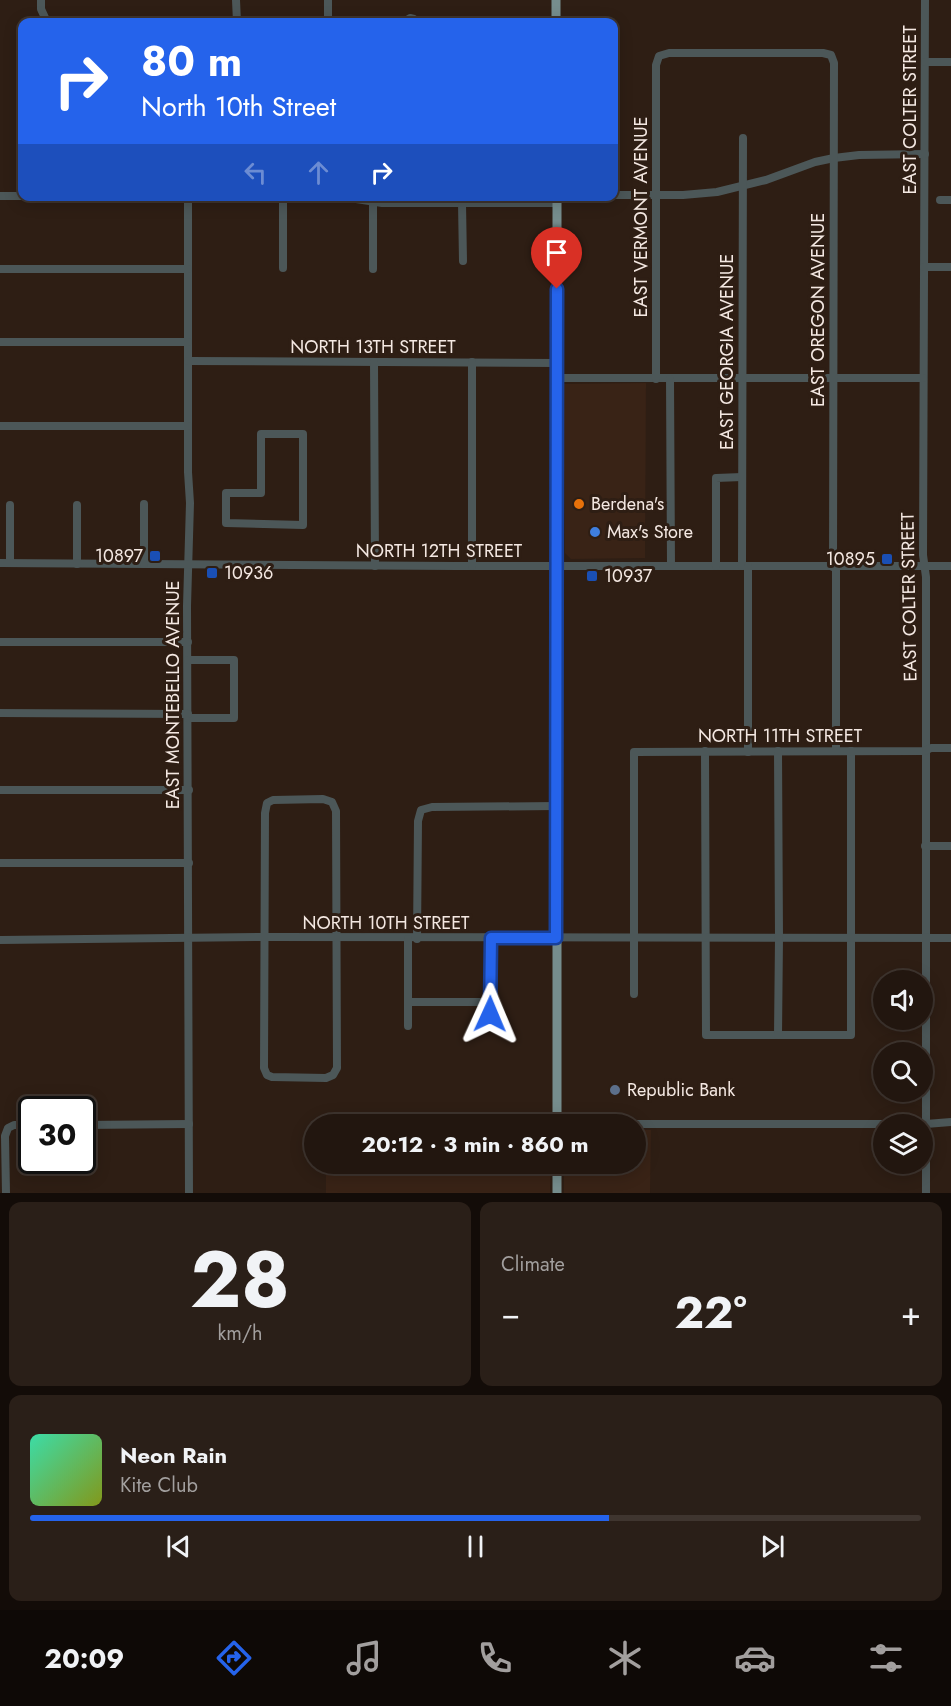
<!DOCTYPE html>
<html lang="en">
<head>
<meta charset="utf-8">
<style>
  :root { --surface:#22160f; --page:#2a1f18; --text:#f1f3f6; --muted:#a29f9e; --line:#3f352f; --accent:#2563eb }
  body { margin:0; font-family:Jost,sans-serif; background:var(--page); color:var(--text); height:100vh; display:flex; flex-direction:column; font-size:22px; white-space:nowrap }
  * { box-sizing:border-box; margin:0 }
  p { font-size:20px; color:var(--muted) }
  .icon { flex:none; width:33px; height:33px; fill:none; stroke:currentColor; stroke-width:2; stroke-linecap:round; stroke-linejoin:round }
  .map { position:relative; height:1193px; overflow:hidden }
  .panel { display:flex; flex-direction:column; gap:9px; padding:9px; background:#130c08; flex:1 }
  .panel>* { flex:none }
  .guide { position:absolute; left:18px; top:18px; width:600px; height:183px; border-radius:12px; box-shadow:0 3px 15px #0003,0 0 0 2px var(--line); background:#2563eb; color:#fff; overflow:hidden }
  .buttons { position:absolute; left:873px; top:970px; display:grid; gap:12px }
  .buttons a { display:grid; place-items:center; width:60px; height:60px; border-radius:50%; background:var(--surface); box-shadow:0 3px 15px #0003,0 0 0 2px var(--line); font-size:30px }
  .speed { position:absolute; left:18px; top:1096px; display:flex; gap:12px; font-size:30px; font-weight:700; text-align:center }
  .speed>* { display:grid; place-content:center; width:78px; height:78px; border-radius:50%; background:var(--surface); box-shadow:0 3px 15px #0003,0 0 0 2px var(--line); line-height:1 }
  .speed .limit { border:3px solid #111; border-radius:9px; background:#fff; color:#111 }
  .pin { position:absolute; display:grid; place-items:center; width:51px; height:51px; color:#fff; margin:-62px -26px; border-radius:50% 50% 50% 0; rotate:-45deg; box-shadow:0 0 6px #0007 }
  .pin .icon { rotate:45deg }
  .me { position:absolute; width:66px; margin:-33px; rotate:1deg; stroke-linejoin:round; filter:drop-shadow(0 0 4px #0008) }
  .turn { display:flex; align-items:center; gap:21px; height:126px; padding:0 24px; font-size:27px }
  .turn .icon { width:78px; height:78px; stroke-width:2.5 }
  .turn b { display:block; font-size:42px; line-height:51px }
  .lanes { display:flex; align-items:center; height:57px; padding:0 24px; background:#0003; justify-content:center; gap:30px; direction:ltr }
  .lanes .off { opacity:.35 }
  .big { font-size:45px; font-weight:700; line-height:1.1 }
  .panel .widget { flex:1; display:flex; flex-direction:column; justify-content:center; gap:9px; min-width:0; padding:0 21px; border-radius:12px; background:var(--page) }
  .panel .dial { align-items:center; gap:0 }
  .dial b { font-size:78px; line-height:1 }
  .song { display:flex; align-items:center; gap:18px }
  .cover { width:72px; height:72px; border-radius:9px; background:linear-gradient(135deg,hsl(160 70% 55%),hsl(70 70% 35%)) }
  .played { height:6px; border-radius:3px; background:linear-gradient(90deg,var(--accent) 65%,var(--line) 65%) }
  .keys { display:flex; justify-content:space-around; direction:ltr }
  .heat { display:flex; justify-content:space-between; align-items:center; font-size:33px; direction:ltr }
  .panel .tiles { flex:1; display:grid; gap:9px; grid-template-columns:1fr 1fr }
  .widget:last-child { grid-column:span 2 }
  .trip { position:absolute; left:304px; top:1114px; width:342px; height:60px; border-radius:30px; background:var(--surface); box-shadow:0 3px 15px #0003,0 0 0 2px var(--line); font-weight:700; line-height:60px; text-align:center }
  .menu { display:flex; height:96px; justify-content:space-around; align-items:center; background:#0e0906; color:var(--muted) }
  .menu .icon { width:42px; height:42px }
  .menu .on { color:var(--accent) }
  .menu b { font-size:27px; color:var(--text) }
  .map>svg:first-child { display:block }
</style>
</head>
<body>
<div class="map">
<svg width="951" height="1193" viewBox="0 0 951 1193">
  <rect width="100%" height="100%" fill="#2e1e14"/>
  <g fill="#392316">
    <path d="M646 383 645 558 571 559 565 553 563 384Z"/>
    <path d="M636 1130H651L650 1193H564V1164H636Z"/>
    <path d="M326 1164H551L550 1193H326Z"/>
  </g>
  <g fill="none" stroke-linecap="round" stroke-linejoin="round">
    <g stroke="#4c5758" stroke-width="8">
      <path d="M41 0V9L47 22"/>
      <path d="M236 0 237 22"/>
      <path d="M328 0V22"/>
      <path d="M925 0 923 555 926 577V1193"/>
      <path d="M404 22 410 18 414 19 417 22"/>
      <path d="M925 62H951"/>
      <path d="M614 195H683L717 192 766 180 815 162 834 158 859 155 925 154"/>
      <path d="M0 196H22"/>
      <path d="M188 196V472L190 503 187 606 189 1193"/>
      <path d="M337 196 382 203H557"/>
      <path d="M940 200H951"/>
      <path d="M462 203 463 261"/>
      <path d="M924 267H951"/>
      <path d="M283 268V196"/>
      <path d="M0 269H188"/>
      <path d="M373 269V202"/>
      <path d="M0 342H188"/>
      <path d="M188 361 557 363"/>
      <path d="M374 362 375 566"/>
      <path d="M557 378H923"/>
      <path d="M656 379V65L659 56 669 53H823L831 55 834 63 833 567"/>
      <path d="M670 379 671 566"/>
      <path d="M0 426H188"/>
      <path d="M261 434H303V525L226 523V493H261Z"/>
      <path d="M10 505V563"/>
      <path d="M77 505V564"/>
      <path d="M0 563 454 566H951"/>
      <path d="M144 564V504"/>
      <path d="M472 566V362"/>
      <path d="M716 566V478L742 477"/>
      <path d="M742 566 743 138"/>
      <path d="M0 642H188"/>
      <path d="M188 660H234V718H188"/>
      <path d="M0 713 188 714"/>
      <path d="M705 751 706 1035H851V751"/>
      <path d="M836 751V566"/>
      <path d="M748 752V566"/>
      <path d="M0 790H189"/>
      <path d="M323 799 332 802 336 811 337 1068 333 1075 326 1078 272 1077 267 1075 264 1068 265 813 267 803 273 800Z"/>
      <path d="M925 846H951"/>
      <path d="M0 863H189"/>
      <path d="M417 939 418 821 421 810 432 807 556 806"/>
      <path d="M0 940 264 937 951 938"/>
      <path d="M634 994V752L925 751 931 748H951"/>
      <path d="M408 1002H490"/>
      <path d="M408 1026V939"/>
      <path d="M490 1027 491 938"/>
      <path d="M778 1035 779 938 778 751"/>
      <path d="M557 1124H926L951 1122"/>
      <path d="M82 1125 189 1124"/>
      <path d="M6 1193 5 1136 8 1128 14 1125H32"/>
    </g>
    <g stroke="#768d8d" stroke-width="9">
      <path d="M556 0V22"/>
      <path d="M557 196V1125"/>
      <path d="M557 1164V1193"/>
    </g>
  </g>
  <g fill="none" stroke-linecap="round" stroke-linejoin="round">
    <g stroke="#184099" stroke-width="15">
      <path id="route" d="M490 1014 491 938H556L557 289"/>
    </g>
    <use href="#route" stroke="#2563eb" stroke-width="10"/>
  </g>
  <circle fill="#e8710a" stroke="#2e1e14" stroke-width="2" cx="579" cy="504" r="6"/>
  <circle fill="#3f7fe0" stroke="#2e1e14" stroke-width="2" cx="595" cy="532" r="6"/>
  <g fill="#1a4fb4" stroke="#2e1e14" stroke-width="2">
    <rect x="149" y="550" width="12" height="12" rx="3"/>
    <rect x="881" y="553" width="12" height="12" rx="3"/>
    <rect x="206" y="567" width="12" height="12" rx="3"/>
    <rect x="586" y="570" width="12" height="12" rx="3"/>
  </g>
  <circle fill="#5c6f8a" stroke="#2e1e14" stroke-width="2" cx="615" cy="1090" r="6"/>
  <g text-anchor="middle" stroke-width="6" stroke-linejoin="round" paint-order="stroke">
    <g font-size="18" fill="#f4e8e2" stroke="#2e1e14">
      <text transform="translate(910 110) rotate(-90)" y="6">EAST COLTER STREET</text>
      <text transform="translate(641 217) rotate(-90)" y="6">EAST VERMONT AVENUE</text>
      <text transform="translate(818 310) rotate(-90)" y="6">EAST OREGON AVENUE</text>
      <text x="373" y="353">NORTH 13TH STREET</text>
      <text transform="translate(727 352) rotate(-90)" y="6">EAST GEORGIA AVENUE</text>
      <text x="439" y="557">NORTH 12TH STREET</text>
      <text transform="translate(909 597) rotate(-91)" y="6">EAST COLTER STREET</text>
      <text transform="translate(173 695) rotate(-90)" y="6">EAST MONTEBELLO AVENUE</text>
      <text x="780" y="742">NORTH 11TH STREET</text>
      <text x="386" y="929">NORTH 10TH STREET</text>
    </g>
    <g font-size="18" fill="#f4e8e2" stroke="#2e1e14" text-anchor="start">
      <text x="591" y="510">Berdena's</text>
      <text x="607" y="538">Max's Store</text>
      <text x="143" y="562" text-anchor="end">10897</text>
      <text x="875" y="565" text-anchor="end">10895</text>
      <text x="224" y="579">10936</text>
      <text x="604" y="582">10937</text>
      <text x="627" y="1096">Republic Bank</text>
    </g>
  </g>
</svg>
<div class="buttons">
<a><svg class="icon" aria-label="sound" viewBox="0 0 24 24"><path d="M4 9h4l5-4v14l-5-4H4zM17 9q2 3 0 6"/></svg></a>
<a><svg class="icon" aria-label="search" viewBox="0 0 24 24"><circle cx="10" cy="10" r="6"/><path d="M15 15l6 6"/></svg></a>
<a><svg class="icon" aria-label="layers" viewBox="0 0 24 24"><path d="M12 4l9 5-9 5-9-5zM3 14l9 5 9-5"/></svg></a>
</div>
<div class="speed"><div class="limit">30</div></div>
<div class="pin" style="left:557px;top:289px;background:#d93025"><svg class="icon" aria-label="arrive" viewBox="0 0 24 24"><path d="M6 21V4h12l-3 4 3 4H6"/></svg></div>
<svg class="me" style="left:490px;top:1014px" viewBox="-20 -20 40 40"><path d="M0-17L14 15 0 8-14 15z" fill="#2563eb" stroke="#fff" stroke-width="4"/></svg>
<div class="trip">20:12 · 3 min · 860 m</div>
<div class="guide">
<div class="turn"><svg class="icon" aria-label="right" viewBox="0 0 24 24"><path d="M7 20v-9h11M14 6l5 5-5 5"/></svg><div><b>80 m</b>North 10th Street</div></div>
<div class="lanes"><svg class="icon off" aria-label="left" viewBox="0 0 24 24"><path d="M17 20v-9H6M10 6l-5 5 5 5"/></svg><svg class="icon off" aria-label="ahead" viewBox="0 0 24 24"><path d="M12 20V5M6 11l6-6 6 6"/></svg><svg class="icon" aria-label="right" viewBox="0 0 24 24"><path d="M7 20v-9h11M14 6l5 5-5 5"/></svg></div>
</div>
</div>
<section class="panel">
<div class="tiles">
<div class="widget dial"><b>28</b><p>km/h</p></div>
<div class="widget"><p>Climate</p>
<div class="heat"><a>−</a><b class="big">22°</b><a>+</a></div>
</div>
<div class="widget">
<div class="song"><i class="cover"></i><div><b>Neon Rain</b><p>Kite Club</p></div></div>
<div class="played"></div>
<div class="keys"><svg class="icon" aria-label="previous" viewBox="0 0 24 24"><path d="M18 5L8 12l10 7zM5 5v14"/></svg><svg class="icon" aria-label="pause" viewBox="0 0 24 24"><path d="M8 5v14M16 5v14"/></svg><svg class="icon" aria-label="next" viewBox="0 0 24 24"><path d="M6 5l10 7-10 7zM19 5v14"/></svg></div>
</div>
</div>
</section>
<nav class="menu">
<b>20:09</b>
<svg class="icon on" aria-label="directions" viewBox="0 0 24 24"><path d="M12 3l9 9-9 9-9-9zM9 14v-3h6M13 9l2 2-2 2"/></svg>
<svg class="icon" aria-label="music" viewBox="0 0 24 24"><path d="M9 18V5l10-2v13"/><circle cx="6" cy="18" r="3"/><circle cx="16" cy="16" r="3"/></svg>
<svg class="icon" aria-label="phone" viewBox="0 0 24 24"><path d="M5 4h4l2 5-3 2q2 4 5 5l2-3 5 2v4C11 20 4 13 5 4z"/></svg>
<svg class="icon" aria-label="climate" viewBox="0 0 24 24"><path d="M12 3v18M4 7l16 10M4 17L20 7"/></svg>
<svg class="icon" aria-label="car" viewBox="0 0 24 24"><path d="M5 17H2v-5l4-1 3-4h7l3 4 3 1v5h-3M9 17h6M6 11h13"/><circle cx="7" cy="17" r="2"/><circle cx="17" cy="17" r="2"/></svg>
<svg class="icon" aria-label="filters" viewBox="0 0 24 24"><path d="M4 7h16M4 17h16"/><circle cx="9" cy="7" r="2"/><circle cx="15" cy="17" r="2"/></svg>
</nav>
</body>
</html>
